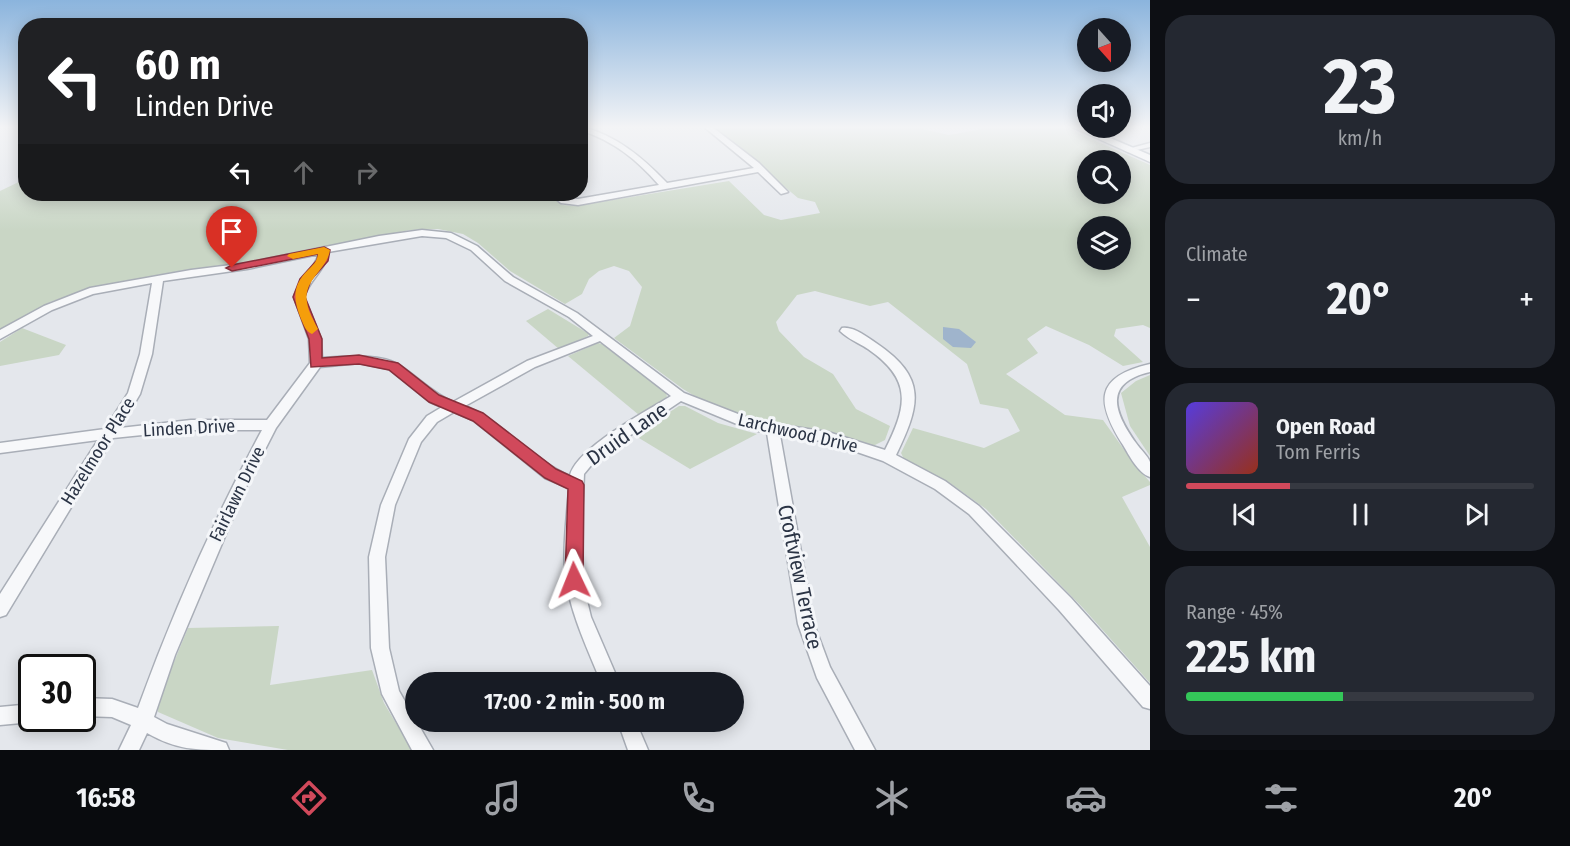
<!DOCTYPE html>
<html lang="en">
<head>
<meta charset="utf-8">
<style>
  :root { --surface:#171b24; --page:#242831; --text:#f1f3f6; --muted:#9ea1a6; --line:#363941; --accent:#d1495b }
  body { margin:0; font-family:"Fira Sans Condensed",sans-serif; background:var(--page); color:var(--text); height:100vh; display:flex; flex-direction:column; font-size:22px; white-space:nowrap }
  * { box-sizing:border-box; margin:0 }
  p { font-size:20px; color:var(--muted) }
  .icon { flex:none; width:33px; height:33px; fill:none; stroke:currentColor; stroke-width:2; stroke-linecap:round; stroke-linejoin:round }
  .map { position:relative; flex:1; overflow:hidden }
  .details { display:flex; flex-direction:column; gap:15px; padding:15px; background:#0d0f14; width:420px }
  .details>* { flex:none }
  .top-card { position:absolute; left:18px; top:18px; width:570px; height:183px; border-radius:24px; box-shadow:0 3px 15px #0003; background:#202124; color:#fff; overflow:hidden }
  .needle { width:39px; rotate:159deg }
  .tools { position:absolute; left:1077px; top:18px; display:grid; gap:12px }
  .tools a { display:grid; place-items:center; width:54px; height:54px; border-radius:50%; background:var(--surface); box-shadow:0 3px 15px #0003; font-size:30px }
  .speed { position:absolute; left:18px; top:654px; display:flex; gap:12px; font-size:30px; font-weight:700; text-align:center }
  .speed>* { display:grid; place-content:center; width:78px; height:78px; border-radius:50%; background:var(--surface); box-shadow:0 3px 15px #0003; line-height:1 }
  .speed .limit { border:3px solid #111; border-radius:9px; background:#fff; color:#111 }
  .pin { position:absolute; display:grid; place-items:center; width:51px; height:51px; color:#fff; margin:-62px -26px; border-radius:50% 50% 50% 0; rotate:-45deg; box-shadow:0 0 6px #0007 }
  .pin .icon { rotate:45deg }
  .me { position:absolute; width:66px; margin:-33px; rotate:358deg; stroke-linejoin:round; filter:drop-shadow(0 0 4px #0008) }
  .turn { display:flex; align-items:center; gap:21px; height:126px; padding:0 18px; font-size:27px }
  .turn .icon { width:78px; height:78px; stroke-width:2.5 }
  .turn b { display:block; font-size:42px; line-height:51px }
  .lanes { display:flex; align-items:center; height:57px; padding:0 18px; background:#0003; justify-content:center; gap:30px; direction:ltr }
  .lanes .off { opacity:.35 }
  .big { font-size:45px; font-weight:700; line-height:1.1 }
  .details .tile { flex:1; display:flex; flex-direction:column; justify-content:center; gap:9px; min-width:0; padding:0 21px; border-radius:24px; background:var(--page) }
  .details .dial { align-items:center; gap:0 }
  .dial b { font-size:78px; line-height:1 }
  .song { display:flex; align-items:center; gap:18px }
  .cover { width:72px; height:72px; border-radius:9px; background:linear-gradient(135deg,hsl(250 70% 55%),hsl(10 70% 35%)) }
  .played { height:6px; border-radius:3px; background:linear-gradient(90deg,var(--accent) 30%,var(--line) 30%) }
  .keys { display:flex; justify-content:space-around; direction:ltr }
  .heat { display:flex; justify-content:space-between; align-items:center; font-size:33px; direction:ltr }
  .charge { height:9px; border-radius:4px; background:linear-gradient(90deg,#34c759 45%,var(--line) 0) }
  .trip { position:absolute; left:405px; top:672px; width:339px; height:60px; border-radius:30px; background:var(--surface); box-shadow:0 3px 15px #0003; font-weight:700; line-height:60px; text-align:center }
  .tabs { display:flex; height:96px; justify-content:space-around; align-items:center; background:#090b0e; color:var(--muted) }
  .tabs .icon { width:42px; height:42px }
  .tabs .active { color:var(--accent) }
  .tabs b { font-size:27px; color:var(--text) }
  main { display:flex; flex:1; min-height:0 }
  .map>svg:first-child { display:block }
</style>
</head>
<body>
<main>
<div class="map">
<svg width="1150" height="750" viewBox="0 0 1150 750">
  <rect width="100%" height="100%" fill="#e4e7ec"/>
  <g fill="#c9d6c5" fill-rule="evenodd">
    <path d="M712 126H796L812 128 818 126H909L949 135 999 126H1062L1150 165V328L1143 325 1116 329 1114 336 1143 362 1123 366 1089 345 1046 326 1027 339 1038 353 1006 374 1065 415 1103 420 1135 465 1150 482V485L1122 497 1150 547V683L1083 608 986 509 950 483 904 459 901 453 913 428 984 448 1020 431 1008 409 980 404 967 364 888 302 870 306 815 291 797 295 776 322 779 331 804 357 833 374 856 409 890 426 885 440 873 446 834 434 772 423 708 404 683 389 614 338 630 326 642 287 629 271 614 266 599 271 589 279 582 294 565 304 510 271 478 243 463 234 438 229 410 230 250 261 185 270 96 286 50 302 0 330V191L25 179 26 194H547L563 205 576 206 729 181 764 215 781 220 820 213 815 202 798 198ZM1088 160H1120V194H1088ZM1088 226H1120V260H1088Z"/>
    <path d="M548 309 589 334 588 336 559 349 526 321Z"/>
    <path d="M22 328 66 345 59 355 0 366V342Z"/>
    <path d="M598 343 602 344 666 393 667 397 639 415 568 356Z"/>
    <path d="M1150 375V456L1130 426 1121 393 1136 381Z"/>
    <path d="M679 406H685L718 423 757 434 690 469 634 435Z"/>
    <path d="M279 626 270 685 372 670 384 703 412 750H288L218 738 158 712 157 703 188 628Z"/>
  </g>
  <path fill="#9fb4cc" d="M943 327 959 329 976 342 971 348 953 347 943 339Z"/>
  <g fill="none" stroke-linecap="round" stroke-linejoin="round">
    <g stroke="#a9aeb7" stroke-width="3">
      <g id="minor">
        <path d="M580 126C617 136 641 156 667 183L754 168 703 126H711L759 163 788 192 781 194 758 172 578 205 561 203 550 194C560 194 567 199 578 199L659 185C636 159 614 141 580 130Z"/>
        <path d="M1150 143V147L1128 152 1124 150Z"/>
        <path d="M422 230 451 233 477 246 513 277 577 313 684 393 756 421 828 432 885 450C907 406 913 380 868 349 859 343 848 339 840 331L842 328C853 326 867 337 876 343 928 378 920 405 896 455L945 481 979 506 1071 598 1150 686V709L1143 707 1059 610 969 514 935 489 883 461 828 442 780 435 814 624 830 667 875 750H855L817 678 798 624 767 433 749 429 681 401 598 457 584 474 581 537 582 580 591 617 619 682H601C588 650 572 617 566 581 562 551 567 518 569 488L545 478 473 420 454 412 437 422 421 442 395 505 385 557 389 648 399 691 433 750H412L382 694 371 648 369 557 381 505 409 439 427 416 442 407 430 402 389 369 359 363 320 367 276 428 245 489 175 655 154 717 167 724 226 743 229 750C195 750 177 750 147 733L139 750H119L131 725 112 717 82 716V698L112 699 138 708C173 612 214 519 262 430H191L113 438 6 615 0 617V594L98 440 0 453V443L105 429 128 393 140 354 152 283 93 294 52 310 0 339V330L44 306 90 288 191 270 247 263 379 236ZM422 236 446 238 471 250 505 281 569 317 593 336 527 361 453 402C432 393 418 377 399 365 381 353 343 357 322 358L321 339 304 297C309 280 326 270 328 252ZM319 254C314 270 299 280 294 297L309 339 310 363 267 420H191L120 428 140 394 152 354 163 281 247 269ZM600 341 671 396C647 411 575 449 570 476 531 460 504 422 465 406L535 367Z"/>
        <path d="M1150 364V372C1103 383 1114 412 1136 443 1140 449 1148 456 1150 462 1150 466 1150 473 1150 477 1138 473 1129 455 1123 445 1096 402 1094 377 1150 364Z"/>
        <path d="M32 704V718L39 720 32 722 0 725V707Z"/>
        <path d="M618 722H636L648 750H628Z"/>
      </g>
    </g>
    <g stroke="#a3abb8" stroke-width="3">
      <path id="major" d="M1070 126H1082L1150 155V162Z"/>
    </g>
    <use href="#minor" fill="#f7f8fa" fill-rule="evenodd"/>
    <use href="#major" fill="#fff" fill-rule="evenodd"/>
  </g>
  <linearGradient id="sky" x2="0" y2="1"><stop stop-color="#8bb4dd"/><stop offset="0.55" stop-color="#f3f4f6"/><stop offset="1" stop-color="#f3f4f6" stop-opacity="0"/></linearGradient>
  <rect width="1150" height="231" fill="url(#sky)"/>
  <path fill="#d1495b" stroke="#882f3b" stroke-width="1.5" d="M324 247 330 250 328 261 311 280 305 297 322 339V358L359 355 398 363 439 395 483 413 556 469 582 481 584 485 583 580 580 586 574 589 567 586 565 580 568 489 545 478 473 421 429 402 389 370 359 364 311 367 309 339 293 297 300 279 317 260 318 254 232 271 226 268 232 265Z"/>
  <path fill="#f59e0b" d="M324 247 330 250C327 270 303 280 307 302 308 311 314 321 318 329L312 334C305 331 304 325 301 319 293 299 292 286 308 270 313 265 317 262 318 254L293 259 287 256 289 254Z"/>
  <g text-anchor="middle" stroke-width="6" stroke-linejoin="round" paint-order="stroke">
    <g font-size="18" fill="#2b3445" stroke="#f4f6f9">
      <text transform="translate(189 428) rotate(-3)" y="6">Linden Drive</text>
      <text transform="translate(798 433) rotate(13)" y="6">Larchwood Drive</text>
      <text transform="translate(98 451) rotate(-58)" y="6">Hazelmoor Place</text>
      <text transform="translate(237 494) rotate(-64)" y="6">Fairlawn Drive</text>
    </g>
    <g font-size="21" fill="#2b3445" stroke="#f4f6f9">
      <text transform="translate(627 434) rotate(-35)" y="7">Druid Lane</text>
      <text transform="translate(800 577) rotate(78)" y="7">Croftview Terrace</text>
    </g>
  </g>
</svg>
<div class="tools">
<a><svg class="needle" viewBox="-14 -14 28 28"><path d="M0-13l5 13h-10z" fill="#e53935"/><path d="M0 13l5-13h-10z" fill="#9ea1a6"/></svg></a>
<a><svg class="icon" aria-label="sound" viewBox="0 0 24 24"><path d="M4 9h4l5-4v14l-5-4H4zM17 9q2 3 0 6"/></svg></a>
<a><svg class="icon" aria-label="search" viewBox="0 0 24 24"><circle cx="10" cy="10" r="6"/><path d="M15 15l6 6"/></svg></a>
<a><svg class="icon" aria-label="layers" viewBox="0 0 24 24"><path d="M12 4l9 5-9 5-9-5zM3 14l9 5 9-5"/></svg></a>
</div>
<div class="speed"><div class="limit">30</div></div>
<div class="pin" style="left:232px;top:268px;background:#d93025"><svg class="icon" aria-label="arrive" viewBox="0 0 24 24"><path d="M6 21V4h12l-3 4 3 4H6"/></svg></div>
<svg class="me" style="left:574px;top:580px" viewBox="-20 -20 40 40"><path d="M0-17L14 15 0 8-14 15z" fill="#d1495b" stroke="#fff" stroke-width="4"/></svg>
<div class="trip">17:00 · 2 min · 500 m</div>
<div class="top-card">
<div class="turn"><svg class="icon" aria-label="left" viewBox="0 0 24 24"><path d="M17 20v-9H6M10 6l-5 5 5 5"/></svg><div><b>60 m</b>Linden Drive</div></div>
<div class="lanes"><svg class="icon" aria-label="left" viewBox="0 0 24 24"><path d="M17 20v-9H6M10 6l-5 5 5 5"/></svg><svg class="icon off" aria-label="ahead" viewBox="0 0 24 24"><path d="M12 20V5M6 11l6-6 6 6"/></svg><svg class="icon off" aria-label="right" viewBox="0 0 24 24"><path d="M7 20v-9h11M14 6l5 5-5 5"/></svg></div>
</div>
</div>
<section class="details">
<div class="tile dial"><b>23</b><p>km/h</p></div>
<div class="tile"><p>Climate</p>
<div class="heat"><a>−</a><b class="big">20°</b><a>+</a></div>
</div>
<div class="tile">
<div class="song"><i class="cover"></i><div><b>Open Road</b><p>Tom Ferris</p></div></div>
<div class="played"></div>
<div class="keys"><svg class="icon" aria-label="previous" viewBox="0 0 24 24"><path d="M18 5L8 12l10 7zM5 5v14"/></svg><svg class="icon" aria-label="pause" viewBox="0 0 24 24"><path d="M8 5v14M16 5v14"/></svg><svg class="icon" aria-label="next" viewBox="0 0 24 24"><path d="M6 5l10 7-10 7zM19 5v14"/></svg></div>
</div>
<div class="tile"><p>Range · 45%</p><b class="big">225 km</b><div class="charge"></div></div>
</section>
</main>
<nav class="tabs">
<b>16:58</b>
<svg class="icon active" aria-label="directions" viewBox="0 0 24 24"><path d="M12 3l9 9-9 9-9-9zM9 14v-3h6M13 9l2 2-2 2"/></svg>
<svg class="icon" aria-label="music" viewBox="0 0 24 24"><path d="M9 18V5l10-2v13"/><circle cx="6" cy="18" r="3"/><circle cx="16" cy="16" r="3"/></svg>
<svg class="icon" aria-label="phone" viewBox="0 0 24 24"><path d="M5 4h4l2 5-3 2q2 4 5 5l2-3 5 2v4C11 20 4 13 5 4z"/></svg>
<svg class="icon" aria-label="climate" viewBox="0 0 24 24"><path d="M12 3v18M4 7l16 10M4 17L20 7"/></svg>
<svg class="icon" aria-label="car" viewBox="0 0 24 24"><path d="M5 17H2v-5l4-1 3-4h7l3 4 3 1v5h-3M9 17h6M6 11h13"/><circle cx="7" cy="17" r="2"/><circle cx="17" cy="17" r="2"/></svg>
<svg class="icon" aria-label="filters" viewBox="0 0 24 24"><path d="M4 7h16M4 17h16"/><circle cx="9" cy="7" r="2"/><circle cx="15" cy="17" r="2"/></svg>
<b>20°</b>
</nav>
</body>
</html>
